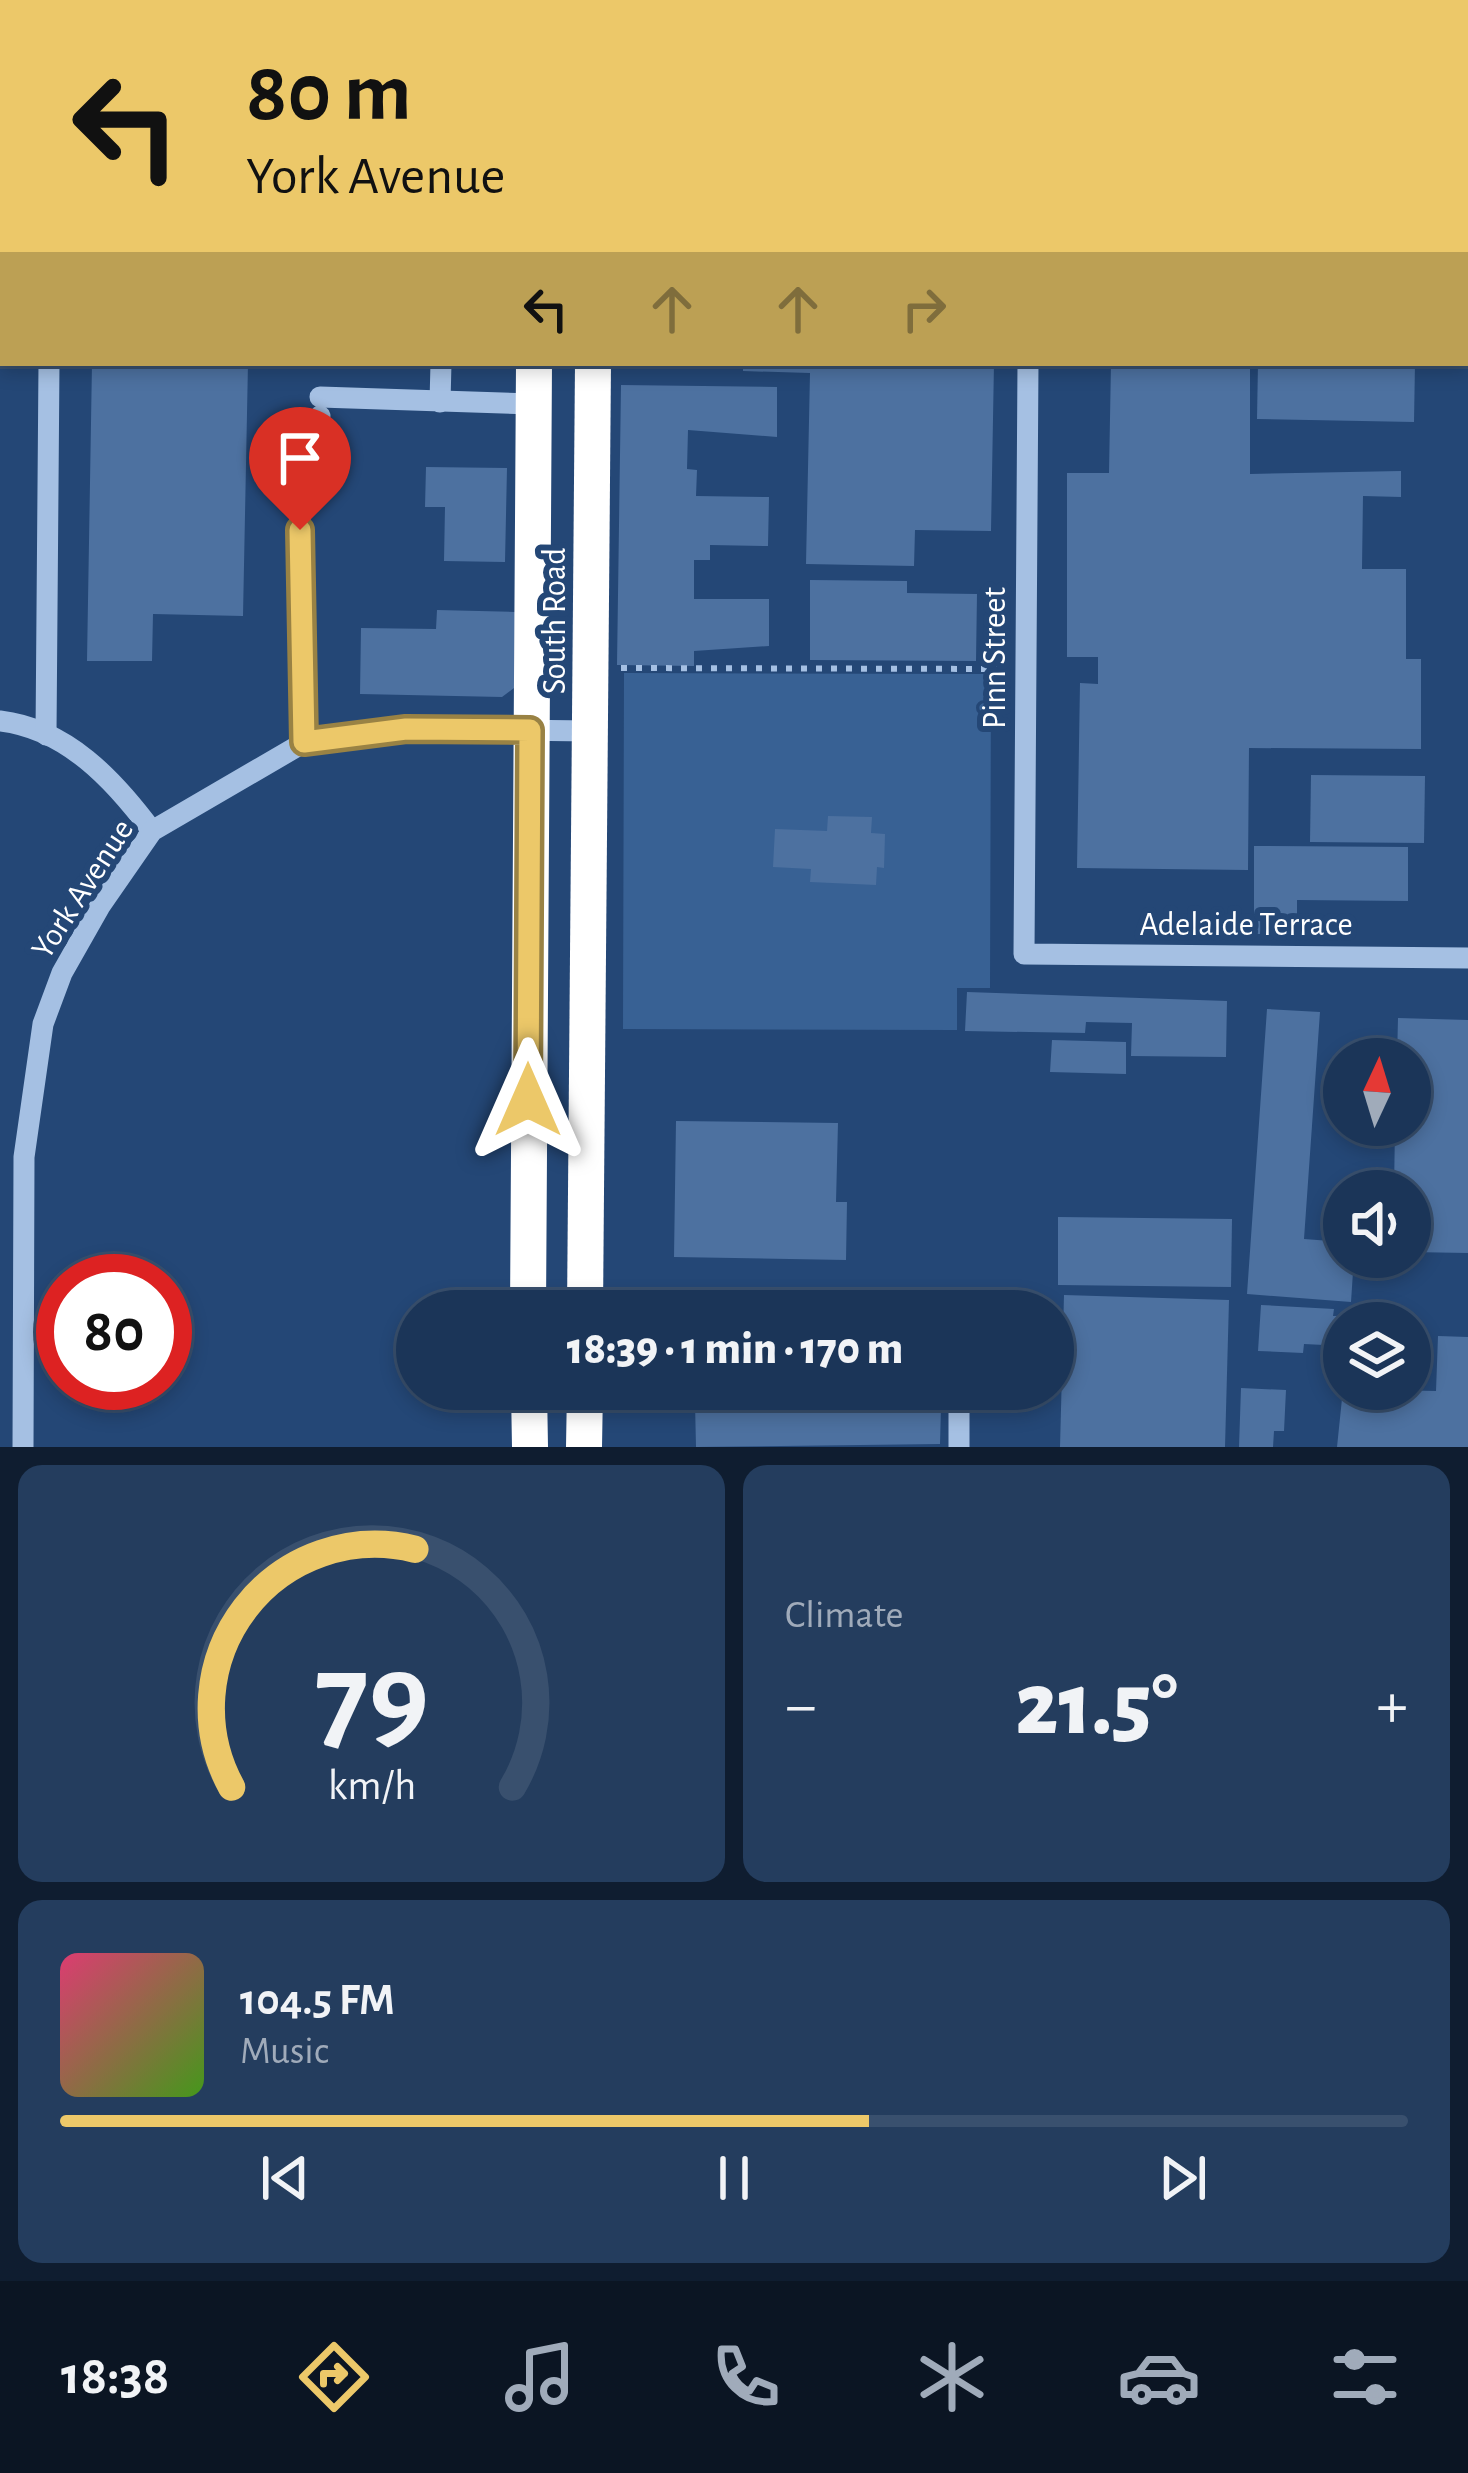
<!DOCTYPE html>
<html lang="en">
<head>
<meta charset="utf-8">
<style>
  :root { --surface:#1b3558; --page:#243d5e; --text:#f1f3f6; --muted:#a0abba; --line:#39506e; --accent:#ecc869 }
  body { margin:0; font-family:"Alegreya Sans",sans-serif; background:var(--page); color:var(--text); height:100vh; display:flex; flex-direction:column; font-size:45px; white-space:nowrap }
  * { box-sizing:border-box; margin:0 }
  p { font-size:39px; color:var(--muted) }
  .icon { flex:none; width:66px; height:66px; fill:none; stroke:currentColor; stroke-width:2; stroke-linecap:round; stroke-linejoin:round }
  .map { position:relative; height:1447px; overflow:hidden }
  .panel { display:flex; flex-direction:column; gap:18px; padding:18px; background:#0f1d30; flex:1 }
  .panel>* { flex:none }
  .guide { position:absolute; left:0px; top:0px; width:1470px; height:366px; box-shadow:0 6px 18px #0003,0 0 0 3px var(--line); background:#ecc869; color:#111; overflow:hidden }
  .needle { width:78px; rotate:4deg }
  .buttons { position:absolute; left:1323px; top:1038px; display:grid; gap:24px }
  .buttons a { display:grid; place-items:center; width:108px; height:108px; border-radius:50%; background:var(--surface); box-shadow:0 6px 18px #0003,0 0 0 3px var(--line); font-size:60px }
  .speed { position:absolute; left:36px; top:1254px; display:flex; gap:24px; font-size:60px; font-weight:700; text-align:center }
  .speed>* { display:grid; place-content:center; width:156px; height:156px; border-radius:50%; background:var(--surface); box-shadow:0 6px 18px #0003,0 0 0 3px var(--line); line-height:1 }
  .speed .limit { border:18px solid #d22; background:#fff; color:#111 }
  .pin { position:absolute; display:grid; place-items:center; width:102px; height:102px; color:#fff; margin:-123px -51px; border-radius:50% 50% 50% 0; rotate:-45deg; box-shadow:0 0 12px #0007 }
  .pin .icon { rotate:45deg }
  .me { position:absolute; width:132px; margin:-66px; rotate:0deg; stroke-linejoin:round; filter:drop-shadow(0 0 9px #0008) }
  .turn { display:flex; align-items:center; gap:42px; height:252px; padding:0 48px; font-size:54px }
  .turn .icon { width:156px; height:156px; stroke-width:2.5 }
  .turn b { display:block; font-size:84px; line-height:102px }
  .lanes { display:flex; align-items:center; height:114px; padding:0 48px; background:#0003; justify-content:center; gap:60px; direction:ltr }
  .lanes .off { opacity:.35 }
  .big { font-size:90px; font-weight:800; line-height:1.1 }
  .panel .card { flex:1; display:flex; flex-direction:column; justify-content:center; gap:18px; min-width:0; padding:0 42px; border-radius:24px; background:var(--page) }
  .panel .dial { align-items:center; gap:0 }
  .dial svg { height:312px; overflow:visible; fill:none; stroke:var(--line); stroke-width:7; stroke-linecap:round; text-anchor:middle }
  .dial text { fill:var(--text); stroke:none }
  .song { display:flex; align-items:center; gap:36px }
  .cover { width:144px; height:144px; border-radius:18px; background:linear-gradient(135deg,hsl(340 70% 55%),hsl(100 70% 35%)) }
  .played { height:12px; border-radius:6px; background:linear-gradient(90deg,var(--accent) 60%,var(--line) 60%) }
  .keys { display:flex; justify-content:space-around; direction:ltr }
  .heat { display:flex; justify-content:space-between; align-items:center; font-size:66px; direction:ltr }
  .panel .tiles { flex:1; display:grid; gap:18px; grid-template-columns:1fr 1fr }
  .card:last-child { grid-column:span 2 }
  .trip { position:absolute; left:396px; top:1290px; width:678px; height:120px; border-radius:60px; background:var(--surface); box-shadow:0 6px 18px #0003,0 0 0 3px var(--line); font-weight:800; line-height:120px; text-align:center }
  .dock { display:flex; height:192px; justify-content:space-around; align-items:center; background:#0b1523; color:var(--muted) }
  .dock .icon { width:84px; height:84px }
  .dock .on { color:var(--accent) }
  .dock b { font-size:54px; color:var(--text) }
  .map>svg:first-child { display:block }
</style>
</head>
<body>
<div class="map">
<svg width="1468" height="1447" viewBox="0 0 1468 1447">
  <rect width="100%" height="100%" fill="#244776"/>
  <path fill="#386194" d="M624 673 991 674 990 988H957V1030L623 1029Z"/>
  <g fill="#4d71a0">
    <path d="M92 363H248L243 616 153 614 152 661H87Z"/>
    <path d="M743 363H994L991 531 915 530 914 566 806 564 810 373 743 371Z"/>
    <path d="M1111 363H1250V474L1401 471V497L1363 496 1362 569H1406V659H1421V749L1249 748 1248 870 1077 868 1080 683 1098 684V657H1067V473H1109Z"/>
    <path d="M1258 363H1415L1414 422 1257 419Z"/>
    <path d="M621 385 777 387V437L688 430 687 469 697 470 696 496 769 497 768 546 710 545V560H694V599H769V646L694 651V666L617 665Z"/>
    <path d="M426 467 507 468 505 562 444 561 445 507H425Z"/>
    <path d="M810 580 907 581V593L977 594 976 661 810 660Z"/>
    <path d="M437 610 515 612 514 688 502 697 360 694 361 628 436 629Z"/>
    <path d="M1311 775 1425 776 1424 843 1310 842Z"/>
    <path d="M828 816 872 817 871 833 885 834 884 868 877 867 876 885 810 882 811 869 773 867 775 829 827 831Z"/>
    <path d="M1254 846 1408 847V901L1297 900V934H1254Z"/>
    <path d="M967 992 1227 1001 1226 1057 1131 1056 1132 1023 1086 1022 1085 1033 965 1031Z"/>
    <path d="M1267 1009 1320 1012 1304 1239 1344 1242V1257H1354L1351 1302 1247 1294Z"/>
    <path d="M1398 1018 1468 1020V1253L1410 1252V1191H1394L1395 1125H1410V1059H1397Z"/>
    <path d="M1052 1040 1126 1042V1074L1050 1072Z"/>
    <path d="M676 1121 838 1123 836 1202H847L846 1260 674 1257Z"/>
    <path d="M1058 1217 1232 1219 1231 1287 1058 1285Z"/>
    <path d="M1064 1295 1229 1300 1225 1447H1060Z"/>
    <path d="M1261 1305 1334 1309 1333 1316 1388 1315 1387 1323H1344V1346L1304 1344 1303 1353 1258 1351Z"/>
    <path d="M1438 1336 1468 1337V1447H1337L1343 1389 1436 1391Z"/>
    <path d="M1241 1388 1286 1390 1284 1431H1274L1273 1447H1239Z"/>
    <path d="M838 1402V1407L941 1408 940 1444 696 1447 695 1403Z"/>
  </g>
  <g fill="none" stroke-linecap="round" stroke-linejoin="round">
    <path stroke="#a5c0e3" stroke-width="6" stroke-dasharray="6 9" stroke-linecap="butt" d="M621 668 1004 669"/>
    <g stroke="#a5c0e3" stroke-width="21">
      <path d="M51 3 52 0"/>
      <path d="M1030 3V0"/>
      <path d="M1467 74H1468"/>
      <path d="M1028 363 1024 954 1468 958"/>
      <path d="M320 397 534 404"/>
      <path d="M440 402 441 363"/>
      <path d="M0 721C67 729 114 780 152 831"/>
      <path d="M46 735 49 363"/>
      <path d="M303 743 299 448 320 416"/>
      <path d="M954 1389 959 1399V1447"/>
      <path d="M23 1447 24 1157 43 1024 62 973 100 906 152 831 303 743 406 729 591 731"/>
    </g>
    <g stroke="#fff" stroke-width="36">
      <path d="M537 3V0"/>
      <path d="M596 3V0"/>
      <path d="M528 1311 534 363"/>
      <path d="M585 1311 593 363"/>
      <path d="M529 1389 530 1447"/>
      <path d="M584 1447 585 1389"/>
    </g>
  </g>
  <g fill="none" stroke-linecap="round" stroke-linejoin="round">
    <g stroke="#998244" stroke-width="30">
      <path id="route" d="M300 530 304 742 406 729 530 730 528 1100"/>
    </g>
    <use href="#route" stroke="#ecc869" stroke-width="21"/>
  </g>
  <g text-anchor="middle" stroke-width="12" stroke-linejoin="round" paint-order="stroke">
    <g font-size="33" fill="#fff" stroke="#244776">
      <text transform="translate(553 621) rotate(-90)" y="12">South Road</text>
      <text transform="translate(993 658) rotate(-90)" y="12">Pinn Street</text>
      <text transform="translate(81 888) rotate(-57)" y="12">York Avenue</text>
      <text x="1246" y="935">Adelaide Terrace</text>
    </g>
  </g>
</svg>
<div class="buttons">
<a><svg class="needle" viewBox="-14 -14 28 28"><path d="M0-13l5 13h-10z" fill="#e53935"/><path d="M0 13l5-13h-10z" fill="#a0abba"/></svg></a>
<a><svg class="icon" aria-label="sound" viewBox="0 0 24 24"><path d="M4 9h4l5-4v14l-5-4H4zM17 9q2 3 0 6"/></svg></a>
<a><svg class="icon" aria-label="layers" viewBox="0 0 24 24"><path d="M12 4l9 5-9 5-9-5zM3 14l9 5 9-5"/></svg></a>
</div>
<div class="speed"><div class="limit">80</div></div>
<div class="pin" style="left:300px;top:530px;background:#d93025"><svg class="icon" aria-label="arrive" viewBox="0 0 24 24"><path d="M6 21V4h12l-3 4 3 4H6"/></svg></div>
<svg class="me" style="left:528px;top:1100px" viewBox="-20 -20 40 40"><path d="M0-17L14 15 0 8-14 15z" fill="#ecc869" stroke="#fff" stroke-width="4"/></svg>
<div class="trip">18:39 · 1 min · 170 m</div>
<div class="guide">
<div class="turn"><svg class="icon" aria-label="left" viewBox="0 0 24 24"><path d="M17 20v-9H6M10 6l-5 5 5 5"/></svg><div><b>80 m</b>York Avenue</div></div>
<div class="lanes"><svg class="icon" aria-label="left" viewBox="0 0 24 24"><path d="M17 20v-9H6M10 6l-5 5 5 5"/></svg><svg class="icon off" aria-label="ahead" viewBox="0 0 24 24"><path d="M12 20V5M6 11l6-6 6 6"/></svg><svg class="icon off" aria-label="ahead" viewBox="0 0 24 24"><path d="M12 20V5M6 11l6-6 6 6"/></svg><svg class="icon off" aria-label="right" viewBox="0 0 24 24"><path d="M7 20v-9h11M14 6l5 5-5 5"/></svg></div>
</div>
</div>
<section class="panel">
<div class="tiles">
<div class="card dial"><svg viewBox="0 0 100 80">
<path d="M14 69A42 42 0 1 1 86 69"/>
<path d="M14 69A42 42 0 0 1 61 8" stroke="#ecc869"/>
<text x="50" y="56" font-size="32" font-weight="700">79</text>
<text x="50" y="72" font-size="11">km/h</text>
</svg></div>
<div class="card"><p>Climate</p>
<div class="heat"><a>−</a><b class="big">21.5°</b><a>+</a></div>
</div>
<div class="card">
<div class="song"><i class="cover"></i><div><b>104.5 FM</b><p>Music</p></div></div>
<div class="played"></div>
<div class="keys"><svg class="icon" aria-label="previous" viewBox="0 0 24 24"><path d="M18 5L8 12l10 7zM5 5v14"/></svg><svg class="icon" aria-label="pause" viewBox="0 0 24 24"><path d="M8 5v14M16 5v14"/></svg><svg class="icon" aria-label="next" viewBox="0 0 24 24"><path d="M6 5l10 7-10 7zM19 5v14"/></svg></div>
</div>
</div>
</section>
<nav class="dock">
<b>18:38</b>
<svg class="icon on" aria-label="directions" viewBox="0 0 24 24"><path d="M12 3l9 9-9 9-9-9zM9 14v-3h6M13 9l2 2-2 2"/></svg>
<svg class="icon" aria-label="music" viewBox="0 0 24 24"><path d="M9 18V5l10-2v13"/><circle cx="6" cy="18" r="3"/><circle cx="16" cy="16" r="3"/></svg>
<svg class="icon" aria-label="phone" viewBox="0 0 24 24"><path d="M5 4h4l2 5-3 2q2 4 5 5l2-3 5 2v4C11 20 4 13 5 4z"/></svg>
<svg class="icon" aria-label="climate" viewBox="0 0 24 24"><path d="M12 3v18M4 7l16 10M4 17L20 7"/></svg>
<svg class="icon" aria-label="car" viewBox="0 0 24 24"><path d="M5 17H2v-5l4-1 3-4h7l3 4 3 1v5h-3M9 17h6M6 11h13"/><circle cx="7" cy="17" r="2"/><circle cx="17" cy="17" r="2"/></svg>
<svg class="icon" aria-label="filters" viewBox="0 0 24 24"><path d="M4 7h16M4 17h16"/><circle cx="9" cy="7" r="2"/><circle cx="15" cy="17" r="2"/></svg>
</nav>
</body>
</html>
